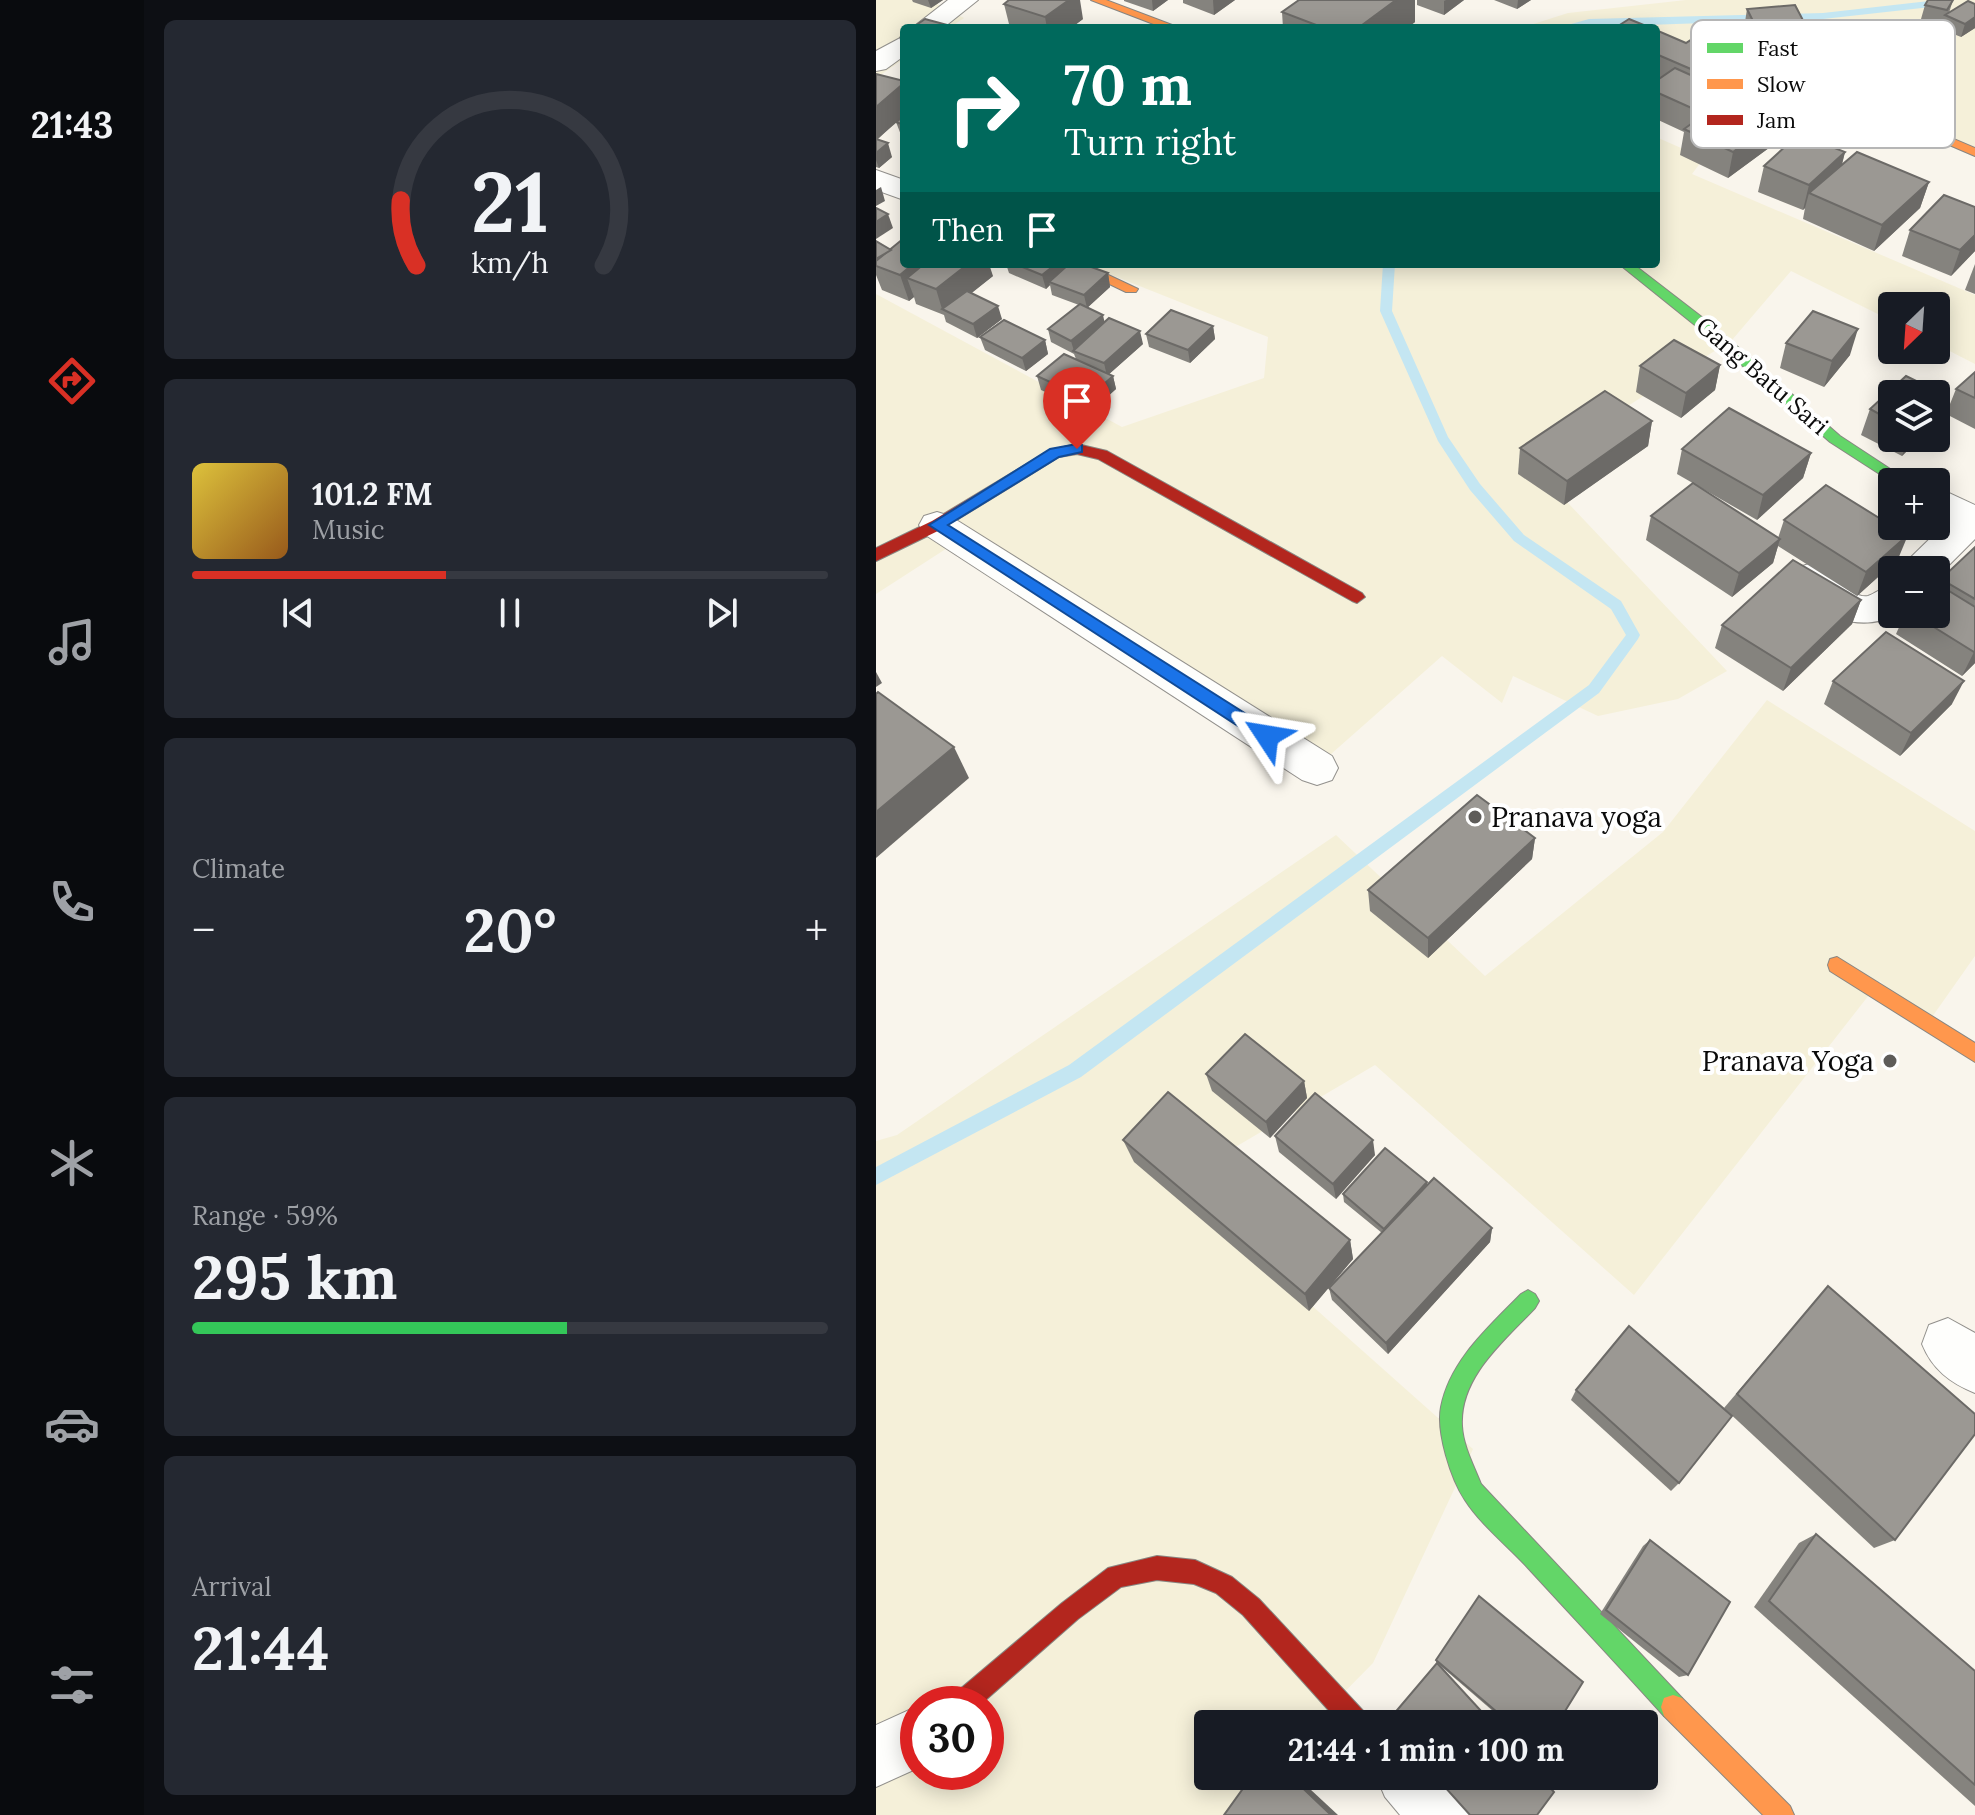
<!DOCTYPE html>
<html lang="en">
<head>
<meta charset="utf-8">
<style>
  :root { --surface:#171b24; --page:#242831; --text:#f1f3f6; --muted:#9ea1a6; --line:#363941; --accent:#d93025 }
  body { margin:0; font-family:Lora,serif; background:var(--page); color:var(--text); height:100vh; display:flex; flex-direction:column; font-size:30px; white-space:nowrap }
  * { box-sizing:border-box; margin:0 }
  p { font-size:26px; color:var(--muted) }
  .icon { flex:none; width:44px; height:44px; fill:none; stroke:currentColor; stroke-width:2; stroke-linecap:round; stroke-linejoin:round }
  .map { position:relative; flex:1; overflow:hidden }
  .side { display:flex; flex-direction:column; gap:20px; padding:20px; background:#0d0f14; width:732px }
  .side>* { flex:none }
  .top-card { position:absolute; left:24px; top:24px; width:760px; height:244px; border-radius:8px; box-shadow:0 4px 20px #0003; background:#00695c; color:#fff; overflow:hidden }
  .needle { width:52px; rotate:205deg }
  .tools { position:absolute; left:1002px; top:292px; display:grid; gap:16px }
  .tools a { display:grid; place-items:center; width:72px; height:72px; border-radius:8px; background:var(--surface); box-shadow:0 4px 20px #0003; font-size:40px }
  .speed { position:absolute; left:24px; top:1686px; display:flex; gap:16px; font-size:40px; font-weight:700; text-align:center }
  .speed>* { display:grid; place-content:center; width:104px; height:104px; border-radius:50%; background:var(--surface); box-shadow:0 4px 20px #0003; line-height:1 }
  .speed .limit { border:12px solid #d22; background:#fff; color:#111 }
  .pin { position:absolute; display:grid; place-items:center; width:68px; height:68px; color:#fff; margin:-82px -34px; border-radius:50% 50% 50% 0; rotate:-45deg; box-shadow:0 0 8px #0007 }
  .pin .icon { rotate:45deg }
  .me { position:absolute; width:88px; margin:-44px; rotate:303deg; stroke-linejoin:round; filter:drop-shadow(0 0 6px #0008) }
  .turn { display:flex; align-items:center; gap:28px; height:168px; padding:0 32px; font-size:36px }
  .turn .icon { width:104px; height:104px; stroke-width:2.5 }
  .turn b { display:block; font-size:56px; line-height:68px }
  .then { display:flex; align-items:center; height:76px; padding:0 32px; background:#0003; gap:16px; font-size:30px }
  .big { font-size:60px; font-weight:700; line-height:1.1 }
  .side .tile { flex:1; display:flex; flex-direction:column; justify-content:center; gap:12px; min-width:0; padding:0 28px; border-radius:12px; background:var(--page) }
  .side .dial { align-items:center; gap:0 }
  .dial svg { height:208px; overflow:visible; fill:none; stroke:var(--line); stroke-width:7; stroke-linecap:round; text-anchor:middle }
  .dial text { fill:var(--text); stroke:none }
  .song { display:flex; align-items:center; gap:24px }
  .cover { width:96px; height:96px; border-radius:12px; background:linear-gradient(135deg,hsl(50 70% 55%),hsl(30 70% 35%)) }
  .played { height:8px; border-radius:4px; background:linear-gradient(90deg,var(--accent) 40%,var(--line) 40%) }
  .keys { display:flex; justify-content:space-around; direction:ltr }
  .heat { display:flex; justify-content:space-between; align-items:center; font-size:44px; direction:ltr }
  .charge { height:12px; border-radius:6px; background:linear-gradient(90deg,#34c759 59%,var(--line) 0) }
  .trip { position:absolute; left:318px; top:1710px; width:464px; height:80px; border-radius:8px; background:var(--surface); box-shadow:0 4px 20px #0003; font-weight:700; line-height:80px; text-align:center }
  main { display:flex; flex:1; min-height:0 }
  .tabs { display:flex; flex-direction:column; width:144px; justify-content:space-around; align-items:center; background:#090b0e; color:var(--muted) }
  .tabs .icon { width:56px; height:56px }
  .tabs .on { color:var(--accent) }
  .tabs b { font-size:36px; color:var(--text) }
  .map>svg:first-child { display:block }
</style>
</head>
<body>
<main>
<nav class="tabs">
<b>21:43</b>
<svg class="icon on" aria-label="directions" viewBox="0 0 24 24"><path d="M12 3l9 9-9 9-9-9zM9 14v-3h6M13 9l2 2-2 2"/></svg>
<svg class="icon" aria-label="music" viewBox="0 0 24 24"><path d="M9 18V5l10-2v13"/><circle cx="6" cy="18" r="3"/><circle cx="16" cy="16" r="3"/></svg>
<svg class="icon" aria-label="phone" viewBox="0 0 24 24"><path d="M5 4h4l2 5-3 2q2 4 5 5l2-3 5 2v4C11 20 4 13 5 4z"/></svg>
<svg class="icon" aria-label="climate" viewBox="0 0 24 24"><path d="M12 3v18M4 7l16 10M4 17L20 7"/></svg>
<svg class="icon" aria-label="car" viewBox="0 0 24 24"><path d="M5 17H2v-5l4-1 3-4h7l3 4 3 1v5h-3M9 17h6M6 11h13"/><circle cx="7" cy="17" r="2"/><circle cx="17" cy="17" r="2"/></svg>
<svg class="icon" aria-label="filters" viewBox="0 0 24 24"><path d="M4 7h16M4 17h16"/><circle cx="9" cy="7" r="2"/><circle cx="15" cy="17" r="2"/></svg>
</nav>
<section class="side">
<div class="tile dial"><svg viewBox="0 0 100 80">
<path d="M14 69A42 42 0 1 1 86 69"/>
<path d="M14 69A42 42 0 0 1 8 44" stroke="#d93025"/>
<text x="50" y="56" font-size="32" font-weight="700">21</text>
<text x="50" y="72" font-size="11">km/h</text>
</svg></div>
<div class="tile">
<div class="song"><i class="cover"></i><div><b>101.2 FM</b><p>Music</p></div></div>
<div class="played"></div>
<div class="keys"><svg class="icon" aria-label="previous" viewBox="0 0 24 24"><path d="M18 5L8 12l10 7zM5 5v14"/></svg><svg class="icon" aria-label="pause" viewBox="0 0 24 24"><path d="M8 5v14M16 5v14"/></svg><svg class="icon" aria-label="next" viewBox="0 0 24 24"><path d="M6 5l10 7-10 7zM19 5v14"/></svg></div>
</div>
<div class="tile"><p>Climate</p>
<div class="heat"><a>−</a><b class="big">20°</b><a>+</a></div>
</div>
<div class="tile"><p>Range · 59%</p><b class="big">295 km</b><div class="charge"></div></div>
<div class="tile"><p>Arrival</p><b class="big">21:44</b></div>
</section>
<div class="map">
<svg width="1099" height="1815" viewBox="0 0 1099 1815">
  <rect width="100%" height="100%" fill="#f9f5ec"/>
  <g fill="#f5f0d9" fill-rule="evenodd">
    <path d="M0 0H53L88 18 73 28H28V59L0 78Z"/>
    <path d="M810 0H1099V152L836 48 780 54V28H645L692 13Z"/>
    <path d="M780 137 828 158 816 174 1099 295V364L1060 344V306H1016V321L915 271 856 340 657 466 851 671 802 699 722 716 637 676 626 703 566 656 446 762 79 543 0 594V294L246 427 388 378 392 337 208 264H780Z"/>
    <path d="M891 700 1099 831V956L1049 1027 1004 981 758 1295 499 1065 298 1183 597 1449 497 1663 437 1724H332V1776H385L347 1815H0V1141L21 1135 460 835 609 976 787 832ZM42 1704H110V1772H42Z"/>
  </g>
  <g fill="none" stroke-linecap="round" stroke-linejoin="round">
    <g fill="#c4e6f2" fill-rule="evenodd">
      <path d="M1062 0H1074L1064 6 947 19 681 28 713 19 947 13Z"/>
      <path d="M507 264H519L516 311 572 437 604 484 648 535 745 601 764 635 762 639 723 693 205 1077 0 1185V1167L193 1065 713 685 750 635 735 609 638 541 594 490 562 441 504 311Z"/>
    </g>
    <g stroke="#92908c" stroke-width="2">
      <g id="street">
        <path d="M72 0H102L67 28H36Z"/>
        <path d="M28 36V56L10 69 0 71V51Z"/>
        <path d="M0 170 28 180V200L0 190Z"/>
        <path d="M1060 487 1099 505V539L1060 578V570H1026L1032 560 1071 522 1060 516Z"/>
        <path d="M61 512 74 516 456 756 462 768 456 780 441 785 426 780 48 534 43 525 48 516Z"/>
        <path d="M933 564C950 569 977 600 992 596 1000 593 1007 587 1016 584V614H1021C983 635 935 615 914 578L920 568Z"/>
        <path d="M1072 1318 1099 1333V1393C1074 1383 1056 1369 1046 1344L1053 1325Z"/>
        <path d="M42 1706V1768L0 1787V1725Z"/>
        <path d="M500 1776H571L587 1793 596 1815H524L509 1797Z"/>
      </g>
    </g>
    <g stroke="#888682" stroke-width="2">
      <g id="fast">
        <path d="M743 264H757L840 328 964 436 1034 482H1016L954 442 830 334Z"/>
        <path d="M652 1290 659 1294 663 1301 659 1308C629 1340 583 1377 586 1426 587 1446 598 1466 605 1484L806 1698 809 1707 806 1716 797 1719 788 1716C743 1666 697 1617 652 1568 632 1546 605 1525 589 1500 575 1479 560 1432 565 1407 574 1360 614 1326 645 1294Z"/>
      </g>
    </g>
    <g stroke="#888682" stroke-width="2">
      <g id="slow">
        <path d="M215 0H230L304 28H288Z"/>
        <path d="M929 79H937L1099 148V156L929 83Z"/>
        <path d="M192 264H209L262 289 260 292H250Z"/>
        <path d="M961 957 1099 1043V1062L954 971 952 965 954 959Z"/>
        <path d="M797 1695 806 1698 914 1806 918 1815H887L788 1716 785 1707 788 1698Z"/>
      </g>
    </g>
    <g stroke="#888682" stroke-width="2">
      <g id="jam">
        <path d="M201 444 231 451 486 593 489 597 481 603 476 601 222 459 201 454 183 457 66 529 0 561V548L56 521 174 450Z"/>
        <path d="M281 1556 319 1560 356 1577 383 1599 491 1715 494 1724H465L367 1615 340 1593 318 1584 281 1580 245 1587 202 1619 105 1704H74L77 1695 186 1603 232 1568Z"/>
      </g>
    </g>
    <use href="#street" fill="#fefefc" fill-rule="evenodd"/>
    <use href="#fast" fill="#63d668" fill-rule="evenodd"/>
    <use href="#slow" fill="#ff974d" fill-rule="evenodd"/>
    <use href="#jam" fill="#b3261e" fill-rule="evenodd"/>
  </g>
  <g fill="#85837e">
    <path d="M36 0H67L55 8 37 2Z"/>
    <path d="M248 0H292L277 11 248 1Z"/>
    <path d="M307 0H359L338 15 307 3Z"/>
    <path d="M541 0H588L568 15 541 5Z"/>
    <path d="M618 0H655L641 9Z"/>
    <path d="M1077 0 1073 13 1099 4V28L1085 37 1065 29 1067 23 1045 19 1049 5Z"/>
    <path d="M128 4 207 19 195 28H134Z"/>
    <path d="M871 9 930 26 927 39 878 43 869 22Z"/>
    <path d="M406 12 539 22 531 28H407Z"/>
    <path d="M780 30 810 43H875L870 69 864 73 861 92 858 95 901 142 852 178 804 155 808 132 780 119Z"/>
    <path d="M28 34V51L23 37Z"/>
    <path d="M1020 37 1076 38 1072 51 1051 65 1017 50Z"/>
    <path d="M0 74 28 116V137L25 135 20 122 1 140 16 157 3 168 0 167Z"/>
    <path d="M969 152 966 165 1053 182 1044 208 998 251 927 219 929 208 927 210 882 192 888 166Z"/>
    <path d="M1099 207V251L1075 276 1026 256 1034 230Z"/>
    <path d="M0 242 14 249 117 276 95 293 126 319 101 338 70 322 68 315 40 304 38 297 33 301 6 290 0 275Z"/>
    <path d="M130 264H192L232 273 234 287 211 308 229 322 267 344 233 374 237 376 240 389 214 412 165 390 161 376 200 359 198 354 175 342 172 329 203 305 176 295 174 285 170 289 133 273Z"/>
    <path d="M1099 264V294L1089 290Z"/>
    <path d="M337 326 339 339 314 363 273 347 270 334Z"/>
    <path d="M104 337 169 340 172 354 150 371 109 350Z"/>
    <path d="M910 343 974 355 948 387 904 368Z"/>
    <path d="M844 365 839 390 805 418 760 392 764 366Z"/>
    <path d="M1099 372V429L1070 414 1080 389Z"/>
    <path d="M1030 376 1071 396 1060 423V394H1016V438H1044L1026 456 985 435 994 409Z"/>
    <path d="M776 421 772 446 688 505 642 474 644 448Z"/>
    <path d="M806 449 935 453 927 478 881 520 801 474Z"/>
    <path d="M775 516 902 538 908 520 1022 559 981 596 902 546 897 563 856 597 770 540Z"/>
    <path d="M1099 547V663L1086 676 1020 634 1029 614H1060L1063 584 1065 579Z"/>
    <path d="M985 600 976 624 907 691 839 648 846 625Z"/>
    <path d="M957 681 1076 704 1024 756 948 704Z"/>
    <path d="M659 838 656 859 552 958 494 911 492 890Z"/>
    <path d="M330 1074 428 1081 431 1098 394 1138 336 1091Z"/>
    <path d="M399 1136 499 1155 460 1199 403 1152Z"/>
    <path d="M247 1140 474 1240 477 1259 433 1311 258 1162Z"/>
    <path d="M551 1186 616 1228 614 1242 512 1354 456 1300 453 1288 506 1233 468 1202 467 1194Z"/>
    <path d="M952 1286 1019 1540 998 1548 848 1408Z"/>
    <path d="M700 1390 803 1483 795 1491 695 1400Z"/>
    <path d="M940 1534 1099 1671V1806L878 1607 923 1543Z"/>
    <path d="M774 1540 812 1675 803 1677 724 1614 767 1546Z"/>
    <path d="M560 1660 681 1724H632L560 1662Z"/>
  </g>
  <g fill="#6c6a67">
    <path d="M52 0H67L55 8Z"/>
    <path d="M193 0H204L207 19 195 28H171L169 17Z"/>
    <path d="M276 0H292L277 11Z"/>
    <path d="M337 0H359L338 15Z"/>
    <path d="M520 0H539V22L531 28H482Z"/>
    <path d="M570 0H588L568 15V1Z"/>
    <path d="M642 0H655L641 9Z"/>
    <path d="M1099 17V28L1085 37 1089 24Z"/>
    <path d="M1076 38 1072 51 1051 65 1055 52Z"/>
    <path d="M875 43 870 69 864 73 861 92 840 107 845 82 851 61Z"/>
    <path d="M28 83V116L0 140V107Z"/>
    <path d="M906 116 901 142 852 178 857 152Z"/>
    <path d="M12 143 16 157 3 168 0 160V153Z"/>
    <path d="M969 152 962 178 933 193 929 208 927 210 933 185Z"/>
    <path d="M1053 182 1044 208 998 251 1006 225Z"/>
    <path d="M5 187 9 201 0 206V190Z"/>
    <path d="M12 214 17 228 0 239V222Z"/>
    <path d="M1099 235V251L1075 276 1084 250Z"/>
    <path d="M37 264H77L31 278 38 297 33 301 24 275Z"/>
    <path d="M92 264H113L117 276 72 312 66 309 60 289Z"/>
    <path d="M180 264H192L193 270 173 282 174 285 170 289 166 275Z"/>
    <path d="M232 273 234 287 211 308 208 295Z"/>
    <path d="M122 306 126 319 101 338 97 324Z"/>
    <path d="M227 315 230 329 198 351 195 341Z"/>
    <path d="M337 326 339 339 314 363 312 350Z"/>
    <path d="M982 329 974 355 948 387 956 361Z"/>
    <path d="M264 331 267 344 231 376 228 363Z"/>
    <path d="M169 340 172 354 150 371 146 358Z"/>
    <path d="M844 365 839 390 805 418 810 393Z"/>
    <path d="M237 376 240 389 214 412 211 399Z"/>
    <path d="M1071 396 1061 422 1060 423V407Z"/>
    <path d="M776 421 772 446 688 505 691 481Z"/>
    <path d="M1032 438H1044L1026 456Z"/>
    <path d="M935 453 927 478 881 520 887 495Z"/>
    <path d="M1032 535 1022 559 981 596 990 572Z"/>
    <path d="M904 539 897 563 856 597 863 573Z"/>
    <path d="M985 600 976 624 907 691 915 668Z"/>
    <path d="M1099 651V663L1086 676 1098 652Z"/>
    <path d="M0 672 6 683 0 687Z"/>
    <path d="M1088 681 1076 704 1024 756 1035 733Z"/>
    <path d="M78 747 93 778 0 858V812Z"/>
    <path d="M659 838 656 859 552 958V938Z"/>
    <path d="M428 1081 431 1098 394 1138 390 1122Z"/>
    <path d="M497 1140 499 1155 460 1199 457 1184Z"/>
    <path d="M551 1182V1190L508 1229Z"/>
    <path d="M616 1228 614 1242 512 1354 510 1343Z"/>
    <path d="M474 1240 477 1259 433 1311 429 1294Z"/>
    <path d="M414 1776H420L462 1815H455Z"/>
  </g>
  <g fill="#9b9893" stroke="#6c6a67" stroke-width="2">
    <path d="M133 0H193L169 17 128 4Z"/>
    <path d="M423 0H520L482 28H448L406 12Z"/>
    <path d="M1052 0H1077L1071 10 1049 5Z"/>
    <path d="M1092 1 1099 4V17L1089 24 1069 15Z"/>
    <path d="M919 5 930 26 881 29 871 9Z"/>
    <path d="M49 19 75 26 73 28H36Z"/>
    <path d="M753 19 775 28H739Z"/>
    <path d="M834 27 875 43 851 61 866 67 845 82 780 54V30L810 43Z"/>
    <path d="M799 68 906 116 857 152 808 129 829 114 780 92V81Z"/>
    <path d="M0 74 28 81V83L0 107Z"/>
    <path d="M28 116V125L20 122Z"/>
    <path d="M923 134 969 152 933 185 888 166Z"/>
    <path d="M0 139 12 143 0 153Z"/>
    <path d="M981 152 1053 182 1006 225 933 193Z"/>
    <path d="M1068 195 1099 207V235L1084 250 1034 230Z"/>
    <path d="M0 208 12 214 0 222Z"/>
    <path d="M28 238V264H37L24 275 0 266V261Z"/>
    <path d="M0 241 15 250 0 259Z"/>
    <path d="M48 264H92L60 289 31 278Z"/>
    <path d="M139 264H180L166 275Z"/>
    <path d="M193 264H207L232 273 208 295 173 282Z"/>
    <path d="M91 291 122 306 97 324 66 309Z"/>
    <path d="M204 304 227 315 195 341 172 329Z"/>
    <path d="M295 310 337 326 312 350 270 334Z"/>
    <path d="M937 311 982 329 956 361 910 343Z"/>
    <path d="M233 318 264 331 228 363 197 351Z"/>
    <path d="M128 320 169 340 146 358 104 337Z"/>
    <path d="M798 340 844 365 810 393 764 366Z"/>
    <path d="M188 354 237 376 211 399 161 376Z"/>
    <path d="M1099 372V398L1080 389Z"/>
    <path d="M1030 376 1071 396 1060 407V394H1016V421L994 409Z"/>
    <path d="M729 391 776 421 691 481 644 448Z"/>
    <path d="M853 408 935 453 887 495 806 449Z"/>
    <path d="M817 483 904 539 863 573 775 516Z"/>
    <path d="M950 485 1016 526 1032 535 990 572 908 520Z"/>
    <path d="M1099 547V599L1065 579Z"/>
    <path d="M917 560 985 600 915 668 846 625Z"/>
    <path d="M1060 583 1099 607V651L1098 652 1037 614H1060Z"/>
    <path d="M1010 632 1088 681 1035 733 957 681Z"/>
    <path d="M2 692 78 747 0 812V694Z"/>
    <path d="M601 795 659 838 552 938 492 890Z"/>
    <path d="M369 1034 428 1081 390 1122 330 1074Z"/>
    <path d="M292 1092 474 1240 429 1294 247 1140Z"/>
    <path d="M439 1093 497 1140 457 1184 399 1136Z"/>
    <path d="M509 1148 551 1182 508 1229 467 1194Z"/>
    <path d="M558 1178 616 1228 510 1343 453 1288Z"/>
    <path d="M952 1286 1099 1414V1434L1019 1540 861 1394Z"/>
    <path d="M753 1326 856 1416 803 1483 700 1390Z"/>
    <path d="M940 1534 1099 1671V1785L893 1601Z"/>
    <path d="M774 1540 854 1602 812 1675 730 1610Z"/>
    <path d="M603 1596 707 1682 681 1724H635L560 1660Z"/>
    <path d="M561 1663 617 1724H513L511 1722Z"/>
    <path d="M376 1776H414L455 1815H348Z"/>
    <path d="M559 1776H664L678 1792 661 1815H594Z"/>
  </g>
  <path fill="#1a73e8" stroke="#114b97" stroke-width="2" d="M201 444 206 445V452L183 457 72 525 397 731 399 736 397 741H385L53 525 174 449Z"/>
  <g fill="#5e5c59" stroke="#fff" stroke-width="3">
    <circle cx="599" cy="817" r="8"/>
    <circle cx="1014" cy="1061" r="8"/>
  </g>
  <g text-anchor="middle" stroke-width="8" stroke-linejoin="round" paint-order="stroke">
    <g font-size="24" fill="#0a0a0a" stroke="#fff">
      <text transform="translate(886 376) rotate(41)" y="8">Gang Batu Sari</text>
    </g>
    <g font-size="28" fill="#0a0a0a" stroke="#fff" text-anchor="start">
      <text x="615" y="827">Pranava yoga</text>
      <text x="998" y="1071" text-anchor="end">Pranava Yoga</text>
    </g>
  </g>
  <rect x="815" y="20" width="264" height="128" rx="12" fill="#fff" stroke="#b6b6b6" stroke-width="2"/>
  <rect x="831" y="43" width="36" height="10" fill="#63d668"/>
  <rect x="831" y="79" width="36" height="10" fill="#ff974d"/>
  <rect x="831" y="115" width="36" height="10" fill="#b3261e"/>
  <g font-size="22" fill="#0a0a0a">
    <text x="881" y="56">Fast</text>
    <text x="881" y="92">Slow</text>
    <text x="881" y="128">Jam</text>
  </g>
</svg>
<div class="tools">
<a><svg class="needle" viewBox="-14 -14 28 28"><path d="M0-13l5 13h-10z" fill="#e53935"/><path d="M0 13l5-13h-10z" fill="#9ea1a6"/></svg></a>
<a><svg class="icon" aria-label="layers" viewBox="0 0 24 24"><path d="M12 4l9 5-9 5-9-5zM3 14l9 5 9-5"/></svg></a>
<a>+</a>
<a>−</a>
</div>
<div class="speed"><div class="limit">30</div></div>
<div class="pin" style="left:201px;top:449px;background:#d93025"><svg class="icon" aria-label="arrive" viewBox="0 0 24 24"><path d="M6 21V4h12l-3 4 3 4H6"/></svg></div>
<svg class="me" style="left:391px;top:736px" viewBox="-20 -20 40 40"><path d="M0-17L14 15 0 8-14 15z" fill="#1a73e8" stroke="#fff" stroke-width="4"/></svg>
<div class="trip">21:44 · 1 min · 100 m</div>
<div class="top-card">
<div class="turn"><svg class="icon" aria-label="right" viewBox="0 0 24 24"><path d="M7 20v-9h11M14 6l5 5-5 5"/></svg><div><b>70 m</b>Turn right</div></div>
<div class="then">Then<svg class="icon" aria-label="arrive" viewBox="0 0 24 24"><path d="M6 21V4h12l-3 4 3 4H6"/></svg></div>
</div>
</div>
</main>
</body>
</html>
